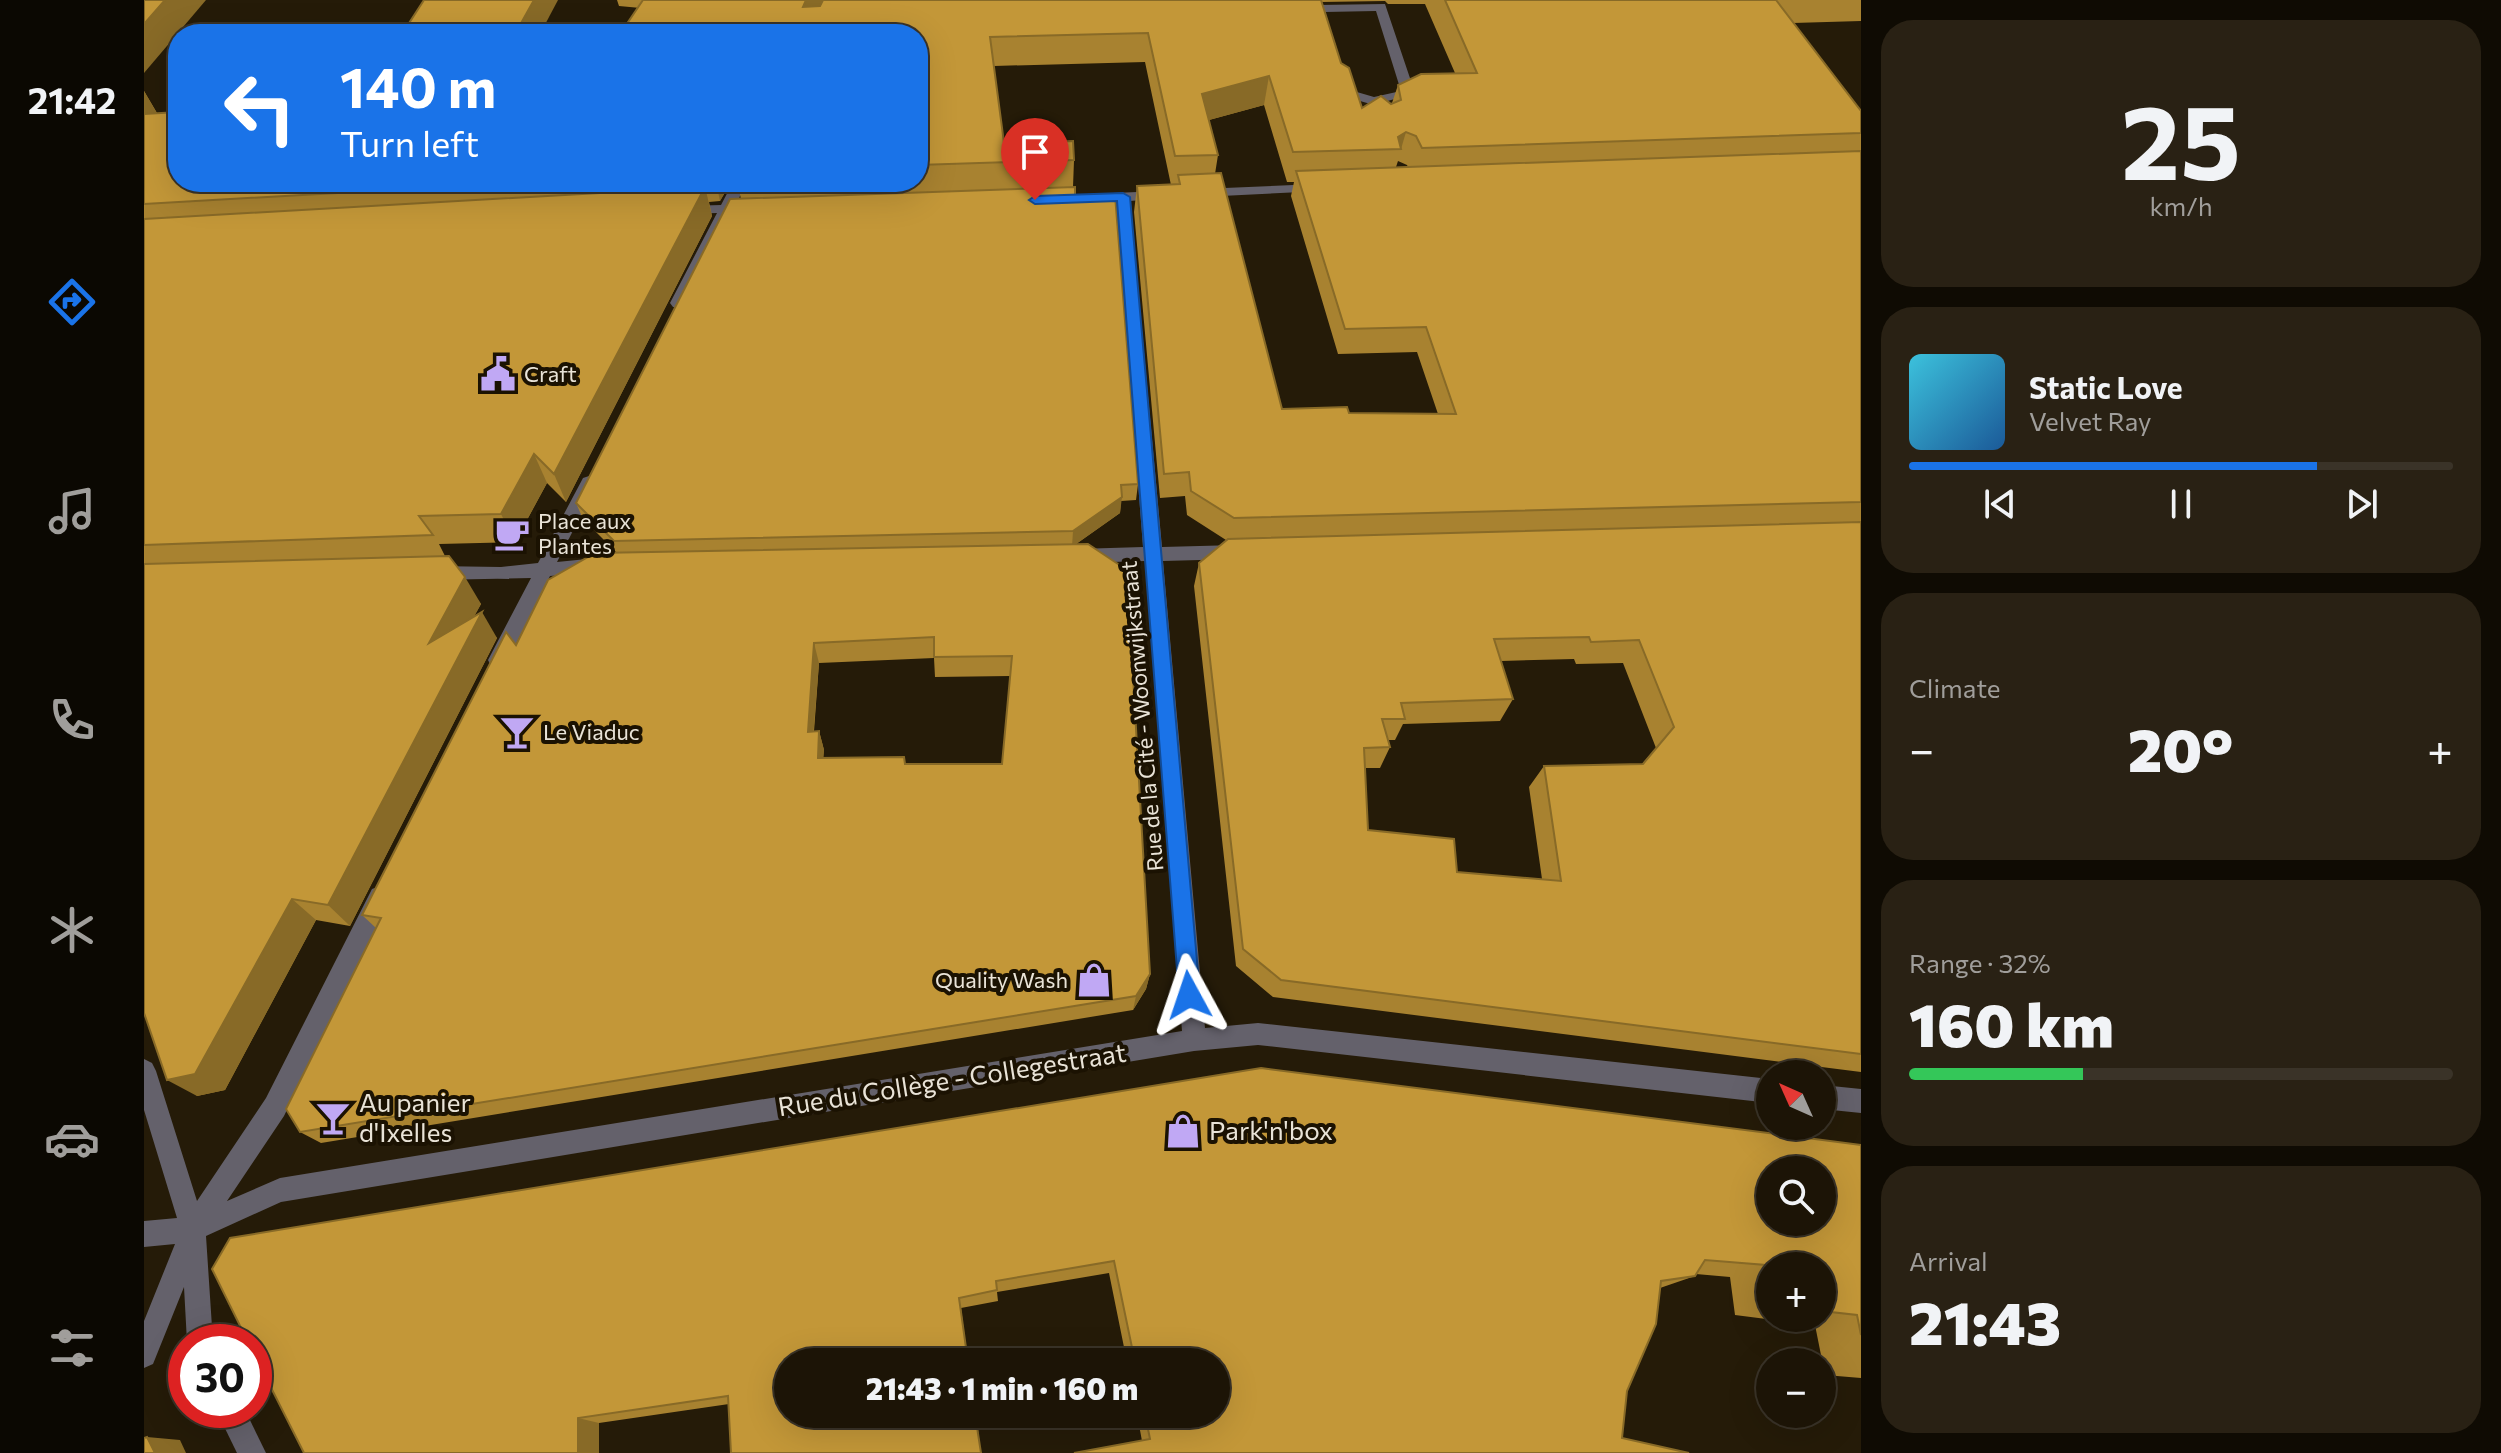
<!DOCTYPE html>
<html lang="en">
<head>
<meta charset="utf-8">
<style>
  :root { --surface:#1c1406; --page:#292114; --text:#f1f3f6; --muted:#a09e9b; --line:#3a3328; --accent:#1a73e8 }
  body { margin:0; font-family:Commissioner,sans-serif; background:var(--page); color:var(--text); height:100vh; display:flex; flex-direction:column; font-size:30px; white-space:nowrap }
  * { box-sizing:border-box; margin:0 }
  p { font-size:26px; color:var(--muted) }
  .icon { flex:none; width:44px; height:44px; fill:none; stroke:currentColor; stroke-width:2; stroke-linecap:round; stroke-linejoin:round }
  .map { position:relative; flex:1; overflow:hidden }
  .side { display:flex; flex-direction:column; gap:20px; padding:20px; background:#0f0b03; width:640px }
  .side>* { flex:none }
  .banner { position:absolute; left:24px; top:24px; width:760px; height:168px; border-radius:32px; box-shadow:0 8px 32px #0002,0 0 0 2px var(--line); background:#1a73e8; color:#fff; overflow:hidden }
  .needle { width:52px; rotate:315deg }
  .controls { position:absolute; left:1612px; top:1060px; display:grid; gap:16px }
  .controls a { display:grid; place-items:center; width:80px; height:80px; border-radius:50%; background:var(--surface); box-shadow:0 8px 32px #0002,0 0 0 2px var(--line); font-size:40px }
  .speed { position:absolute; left:24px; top:1324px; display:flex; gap:16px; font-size:40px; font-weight:700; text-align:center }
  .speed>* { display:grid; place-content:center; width:104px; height:104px; border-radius:50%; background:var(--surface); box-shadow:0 8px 32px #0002,0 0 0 2px var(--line); line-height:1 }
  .speed .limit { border:12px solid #d22; background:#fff; color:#111 }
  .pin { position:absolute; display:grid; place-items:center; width:68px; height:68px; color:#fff; margin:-82px -34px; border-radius:50% 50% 50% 0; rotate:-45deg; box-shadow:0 0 8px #0007 }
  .pin .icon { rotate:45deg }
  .me { position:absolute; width:88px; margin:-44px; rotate:355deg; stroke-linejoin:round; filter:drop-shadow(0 0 6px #0008) }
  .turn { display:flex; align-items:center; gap:28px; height:168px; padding:0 40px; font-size:36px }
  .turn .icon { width:104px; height:104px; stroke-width:2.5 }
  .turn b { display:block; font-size:56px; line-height:68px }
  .big { font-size:60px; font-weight:800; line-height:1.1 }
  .side .card { flex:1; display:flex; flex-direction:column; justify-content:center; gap:12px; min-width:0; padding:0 28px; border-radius:32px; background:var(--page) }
  .side .dial { align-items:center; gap:0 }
  .dial b { font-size:104px; line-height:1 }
  .song { display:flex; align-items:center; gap:24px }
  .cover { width:96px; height:96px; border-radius:12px; background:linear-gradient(135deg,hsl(190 70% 55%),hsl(210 70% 35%)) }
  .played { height:8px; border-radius:4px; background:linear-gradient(90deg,var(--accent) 75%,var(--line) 75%) }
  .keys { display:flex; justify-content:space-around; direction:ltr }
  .heat { display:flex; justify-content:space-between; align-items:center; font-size:44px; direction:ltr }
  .charge { height:12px; border-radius:6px; background:linear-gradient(90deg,#34c759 32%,var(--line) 0) }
  .trip { position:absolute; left:630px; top:1348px; width:456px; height:80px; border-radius:40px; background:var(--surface); box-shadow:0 8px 32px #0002,0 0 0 2px var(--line); font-weight:800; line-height:80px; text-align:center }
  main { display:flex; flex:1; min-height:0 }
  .menu { display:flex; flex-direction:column; width:144px; justify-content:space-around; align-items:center; background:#0b0802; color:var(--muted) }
  .menu .icon { width:56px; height:56px }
  .menu .current { color:var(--accent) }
  .menu b { font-size:36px; color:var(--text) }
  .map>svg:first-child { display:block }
</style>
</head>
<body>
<main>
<nav class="menu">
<b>21:42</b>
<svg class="icon current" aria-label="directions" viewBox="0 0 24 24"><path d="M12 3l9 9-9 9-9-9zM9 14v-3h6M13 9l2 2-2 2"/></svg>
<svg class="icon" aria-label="music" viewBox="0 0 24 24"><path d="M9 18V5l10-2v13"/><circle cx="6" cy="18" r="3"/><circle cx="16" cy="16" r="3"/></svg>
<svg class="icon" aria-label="phone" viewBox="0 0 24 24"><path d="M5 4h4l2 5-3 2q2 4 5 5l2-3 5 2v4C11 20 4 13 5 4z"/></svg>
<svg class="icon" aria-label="climate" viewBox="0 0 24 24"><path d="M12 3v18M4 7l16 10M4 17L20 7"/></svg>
<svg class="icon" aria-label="car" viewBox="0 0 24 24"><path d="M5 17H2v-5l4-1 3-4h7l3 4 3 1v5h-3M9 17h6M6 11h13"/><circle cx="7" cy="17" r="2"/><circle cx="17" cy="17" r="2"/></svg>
<svg class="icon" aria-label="filters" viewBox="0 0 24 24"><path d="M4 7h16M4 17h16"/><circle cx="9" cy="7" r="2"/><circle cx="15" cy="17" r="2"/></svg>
</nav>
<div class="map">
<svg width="1717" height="1453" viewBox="0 0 1717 1453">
  <rect width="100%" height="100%" fill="#251b08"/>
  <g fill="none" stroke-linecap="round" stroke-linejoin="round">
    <path fill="#64616b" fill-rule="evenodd" d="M1241 4 1271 93 1230 105 1195 95 1168 9 1174 5ZM1232 11 1257 91 1230 97 1206 90 1181 12Z"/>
    <g fill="#64616b" fill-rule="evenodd">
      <path d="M589 182H603L592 204H606L613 208 606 212 587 213 542 303 534 308 529 307 526 303 573 213 542 214 535 210 542 206 577 205Z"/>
      <path d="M1173 184 1178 185V191L1057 197 1050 193 1057 189Z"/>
      <path d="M1017 191 1022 192V198L986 201 1018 547 1093 545 1102 552 1093 559 1019 561 1061 1028 1114 1023 1626 1079V1103L1114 1045 1050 1051 137 1202 62 1236 69 1342H43L40 1287 9 1364 0 1368V1321L31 1244 0 1247V1221L33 1218 0 1110V1059L8 1063 12 1071 53 1201 122 1098 228 889 236 886 244 889 247 896 244 903 140 1116 83 1201 136 1178 1038 1031 1001 561 933 563 924 556 933 549 999 547 972 201 946 202 939 198 946 194Z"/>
      <path d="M445 476 454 482 413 562 453 558 462 565 453 572 406 576 361 666H347L344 660 387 578 290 580 281 573 290 566 357 567 394 563 439 478Z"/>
      <path d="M1678 1085 1717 1089V1113L1678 1109Z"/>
      <path d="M72 1410H101L122 1453H93Z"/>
    </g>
  </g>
  <g fill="#a88230" fill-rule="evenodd">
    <path d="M473 0H1717V21L1649 23 1717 111V1072L1129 997 1092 966 1050 586 1055 563 1082 540 1043 515 1041 496 1016 498 990 212 993 186 1027 185 1001 62 850 66 860 143 930 160 929 187 994 484 992 500 977 501 976 513 932 544 1006 974 1002 989 989 1010 177 1143 156 1132 232 928 218 915 372 645 473 553 439 519 432 503 597 199 593 182H774V34L475 6ZM1241 1 1244 4H1281L1311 73 1254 85 1248 103 1218 108 1197 63 1178 2ZM1120 105 1143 182H1150L1147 196 1194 354 1273 352 1294 414 1205 413 1138 409 1071 174 1074 155 1065 120ZM1254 161 1263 165 1264 167H1252ZM790 658 791 677 866 676 858 764H761L679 758 680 750 675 731H670L675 663ZM1430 659 1432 664 1479 663 1512 748 1498 764 1400 766 1385 787 1398 879 1313 872 1224 830 1221 768H1236L1246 747 1244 740H1251L1259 724 1356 721 1369 699 1357 661Z"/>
    <path d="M0 91 13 113 34 182H587L576 201 565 202 568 216 422 502 403 483 371 542 295 544 301 556 337 604 330 616 353 638 206 926 172 920 81 1090 53 1096 0 1013Z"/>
    <path d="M1717 1145V1378L1681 1375 1671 1325 1591 1315 1586 1277 1552 1274 1551 1276 1516 1288 1483 1391 1478 1438 998 1441 993 1414H1072V1362H983L965 1273 853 1292 854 1301 817 1308 824 1362H644L832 1414 837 1453H587L585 1404 455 1423V1453H160L110 1354ZM1626 1266H1678V1318H1626Z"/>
  </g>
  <g fill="#886a27">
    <path d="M21 0H62L0 73V24Z"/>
    <path d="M390 0H414L396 34H371Z"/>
    <path d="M662 0H679L664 34 659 7Z"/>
    <path d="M1125 76 1120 105 1054 123 1058 94Z"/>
    <path d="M0 91 14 115 0 141Z"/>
    <path d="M1262 132 1257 149 1254 137Z"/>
    <path d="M572 182H587L576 201Z"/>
    <path d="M561 187 568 216 422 502 410 474Z"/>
    <path d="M390 454 403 483 371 542 357 514Z"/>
    <path d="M978 497 976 513 928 547 929 531Z"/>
    <path d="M321 577 337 604 302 669 285 643Z"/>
    <path d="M338 612 353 638 206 926 184 905Z"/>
    <path d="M670 643 675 663 668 751 664 732Z"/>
    <path d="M675 731 680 750 678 777 674 758Z"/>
    <path d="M148 899 172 920 81 1090 53 1096 23 1080Z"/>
    <path d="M1006 974 1002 989 989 1010 992 996Z"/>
    <path d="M434 1418 455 1423V1453H434Z"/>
    <path d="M3 1437 36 1440 42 1453H11Z"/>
  </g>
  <g fill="#c39738" stroke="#886a27" stroke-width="2" fill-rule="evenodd">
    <path d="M0 0H21L0 24Z"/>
    <path d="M280 0H390L371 34H258Z"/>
    <path d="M499 0H662L659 7 676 6 679 0H1177L1197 63 1205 68 1218 108 1237 96 1247 104 1257 100 1254 85 1277 74 1333 73 1301 0H1632L1717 111V133L1278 148 1272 136 1262 132 1254 137 1257 149 1149 152 1125 76 1058 94 1074 155 1031 156 1004 33 846 37 860 143 929 141 930 160 774 165V34H476Z"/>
    <path d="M34 112V182H386L0 204V114Z"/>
    <path d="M1717 151V502L1090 518 1047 491 1045 472 1020 474 993 186 1036 184 1034 175 1077 173 1138 409 1203 407 1205 413 1312 414 1282 327 1201 329 1152 171Z"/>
    <path d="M561 187 410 474 390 454 357 514 275 516 289 535 0 545V219Z"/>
    <path d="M931 187V197L971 195 994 484 977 485 978 497 929 531 470 541 432 503 586 199Z"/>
    <path d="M1717 522V1054L1137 980 1099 949 1055 563 1084 539ZM1445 637 1447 642 1495 640 1530 727 1499 764 1400 766 1417 881 1313 872 1310 839 1224 830 1220 748 1246 747 1238 719H1261L1257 703 1369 699 1350 639Z"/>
    <path d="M944 544 983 570 1006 974 992 996 156 1132 142 1109 237 918 218 915 362 632 372 645 404 580 451 553ZM790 637V657L868 656 858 764H761L760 757 674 758 675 731 664 732 670 643Z"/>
    <path d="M305 556 321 577 285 643 338 612 184 905 148 899 51 1074 23 1080 0 1013V564Z"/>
    <path d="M1117 1068 1717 1145V1335L1713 1315 1678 1311V1266H1626V1292L1622 1265 1561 1260 1551 1276 1517 1281 1512 1324 1483 1391 1478 1438 1545 1453H930L1006 1439 1001 1414H1072V1362H991L970 1261 852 1281 853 1290 815 1298 824 1362H644V1414H831L837 1453H587L584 1396 434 1418V1453H160L110 1354V1342H104L68 1269 86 1238ZM1626 1170H1678V1222H1626Z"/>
    <path d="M3 1437 11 1453H0V1438Z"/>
  </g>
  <path fill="#1a73e8" stroke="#114b97" stroke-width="2" d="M979 193 986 197 1056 995 1053 1002 1045 1005 1038 1002 1035 995 973 201 891 204 885 200 891 196Z"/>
  <defs>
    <g id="civic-bare" transform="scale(2.76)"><path d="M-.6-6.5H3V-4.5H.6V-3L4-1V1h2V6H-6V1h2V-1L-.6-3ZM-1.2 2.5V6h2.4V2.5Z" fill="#c0a8f4" stroke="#1b1202" stroke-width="2.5" paint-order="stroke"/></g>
    <g id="cafe-bare" transform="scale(2.76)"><path d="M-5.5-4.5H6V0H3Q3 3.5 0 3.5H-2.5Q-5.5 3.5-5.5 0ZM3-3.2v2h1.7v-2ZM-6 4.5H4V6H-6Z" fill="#c0a8f4" stroke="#1b1202" stroke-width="2.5" paint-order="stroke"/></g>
    <g id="bar-bare" transform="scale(2.76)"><path d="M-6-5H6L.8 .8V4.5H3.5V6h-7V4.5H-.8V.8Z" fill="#c0a8f4" stroke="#1b1202" stroke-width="2.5" paint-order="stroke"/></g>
    <g id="shop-bare" transform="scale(2.76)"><path d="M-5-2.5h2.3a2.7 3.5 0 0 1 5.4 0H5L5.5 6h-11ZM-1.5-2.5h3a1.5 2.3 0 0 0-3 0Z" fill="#c0a8f4" stroke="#1b1202" stroke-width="2.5" paint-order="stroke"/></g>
  </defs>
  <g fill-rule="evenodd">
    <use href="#civic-bare" x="354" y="374"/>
    <use href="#cafe-bare" x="368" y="534"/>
    <use href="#bar-bare" x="373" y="732"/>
    <use href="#shop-bare" x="950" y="980"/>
    <use href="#bar-bare" x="189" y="1118"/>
    <use href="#shop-bare" x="1039" y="1131"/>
  </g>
  <g text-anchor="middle" stroke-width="8" stroke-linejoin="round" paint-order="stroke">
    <g font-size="22" fill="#e9e3d7" stroke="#1b1202" text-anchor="start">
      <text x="380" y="382">Craft</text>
      <text x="394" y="529">Place aux<tspan x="394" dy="25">Plantes</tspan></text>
      <text x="399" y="740">Le Viaduc</text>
      <text x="924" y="988" text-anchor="end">Quality Wash</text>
    </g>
    <g font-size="22" fill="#e9e3d7" stroke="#1b1202">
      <text transform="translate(998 716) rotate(-95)" y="8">Rue de la Cité - Woonwijkstraat</text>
    </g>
    <g font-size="26" fill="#e9e3d7" stroke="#1b1202">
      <text transform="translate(808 1080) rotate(-9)" y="9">Rue du Collège - Collegestraat</text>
    </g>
    <g font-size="26" fill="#e9e3d7" stroke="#1b1202" text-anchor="start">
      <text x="215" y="1112">Au panier<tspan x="215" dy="30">d'Ixelles</tspan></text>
      <text x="1065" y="1140">Park'n'box</text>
    </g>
  </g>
</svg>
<div class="controls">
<a><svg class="needle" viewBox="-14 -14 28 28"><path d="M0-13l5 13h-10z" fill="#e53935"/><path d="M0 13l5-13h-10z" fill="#a09e9b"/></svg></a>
<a><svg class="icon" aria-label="search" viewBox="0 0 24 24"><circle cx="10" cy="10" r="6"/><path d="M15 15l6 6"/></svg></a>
<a>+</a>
<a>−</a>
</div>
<div class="speed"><div class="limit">30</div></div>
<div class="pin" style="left:891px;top:200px;background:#d93025"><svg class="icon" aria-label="arrive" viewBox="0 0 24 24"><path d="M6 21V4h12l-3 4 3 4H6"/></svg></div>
<svg class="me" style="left:1045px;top:995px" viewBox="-20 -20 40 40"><path d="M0-17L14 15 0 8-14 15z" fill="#1a73e8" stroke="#fff" stroke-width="4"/></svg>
<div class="trip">21:43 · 1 min · 160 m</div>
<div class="banner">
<div class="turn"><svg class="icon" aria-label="left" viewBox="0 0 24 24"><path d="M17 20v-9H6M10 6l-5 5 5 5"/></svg><div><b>140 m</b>Turn left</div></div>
</div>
</div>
<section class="side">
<div class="card dial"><b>25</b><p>km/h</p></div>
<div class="card">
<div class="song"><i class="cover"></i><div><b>Static Love</b><p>Velvet Ray</p></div></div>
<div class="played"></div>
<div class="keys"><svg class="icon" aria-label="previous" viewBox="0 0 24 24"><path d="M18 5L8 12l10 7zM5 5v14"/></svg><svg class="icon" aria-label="pause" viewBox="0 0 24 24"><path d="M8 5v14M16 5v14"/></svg><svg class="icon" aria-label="next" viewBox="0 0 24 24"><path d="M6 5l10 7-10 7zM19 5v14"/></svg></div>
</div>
<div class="card"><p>Climate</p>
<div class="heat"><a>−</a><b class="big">20°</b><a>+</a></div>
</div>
<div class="card"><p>Range · 32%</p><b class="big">160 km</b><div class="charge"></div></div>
<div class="card"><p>Arrival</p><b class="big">21:43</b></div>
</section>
</main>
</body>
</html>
